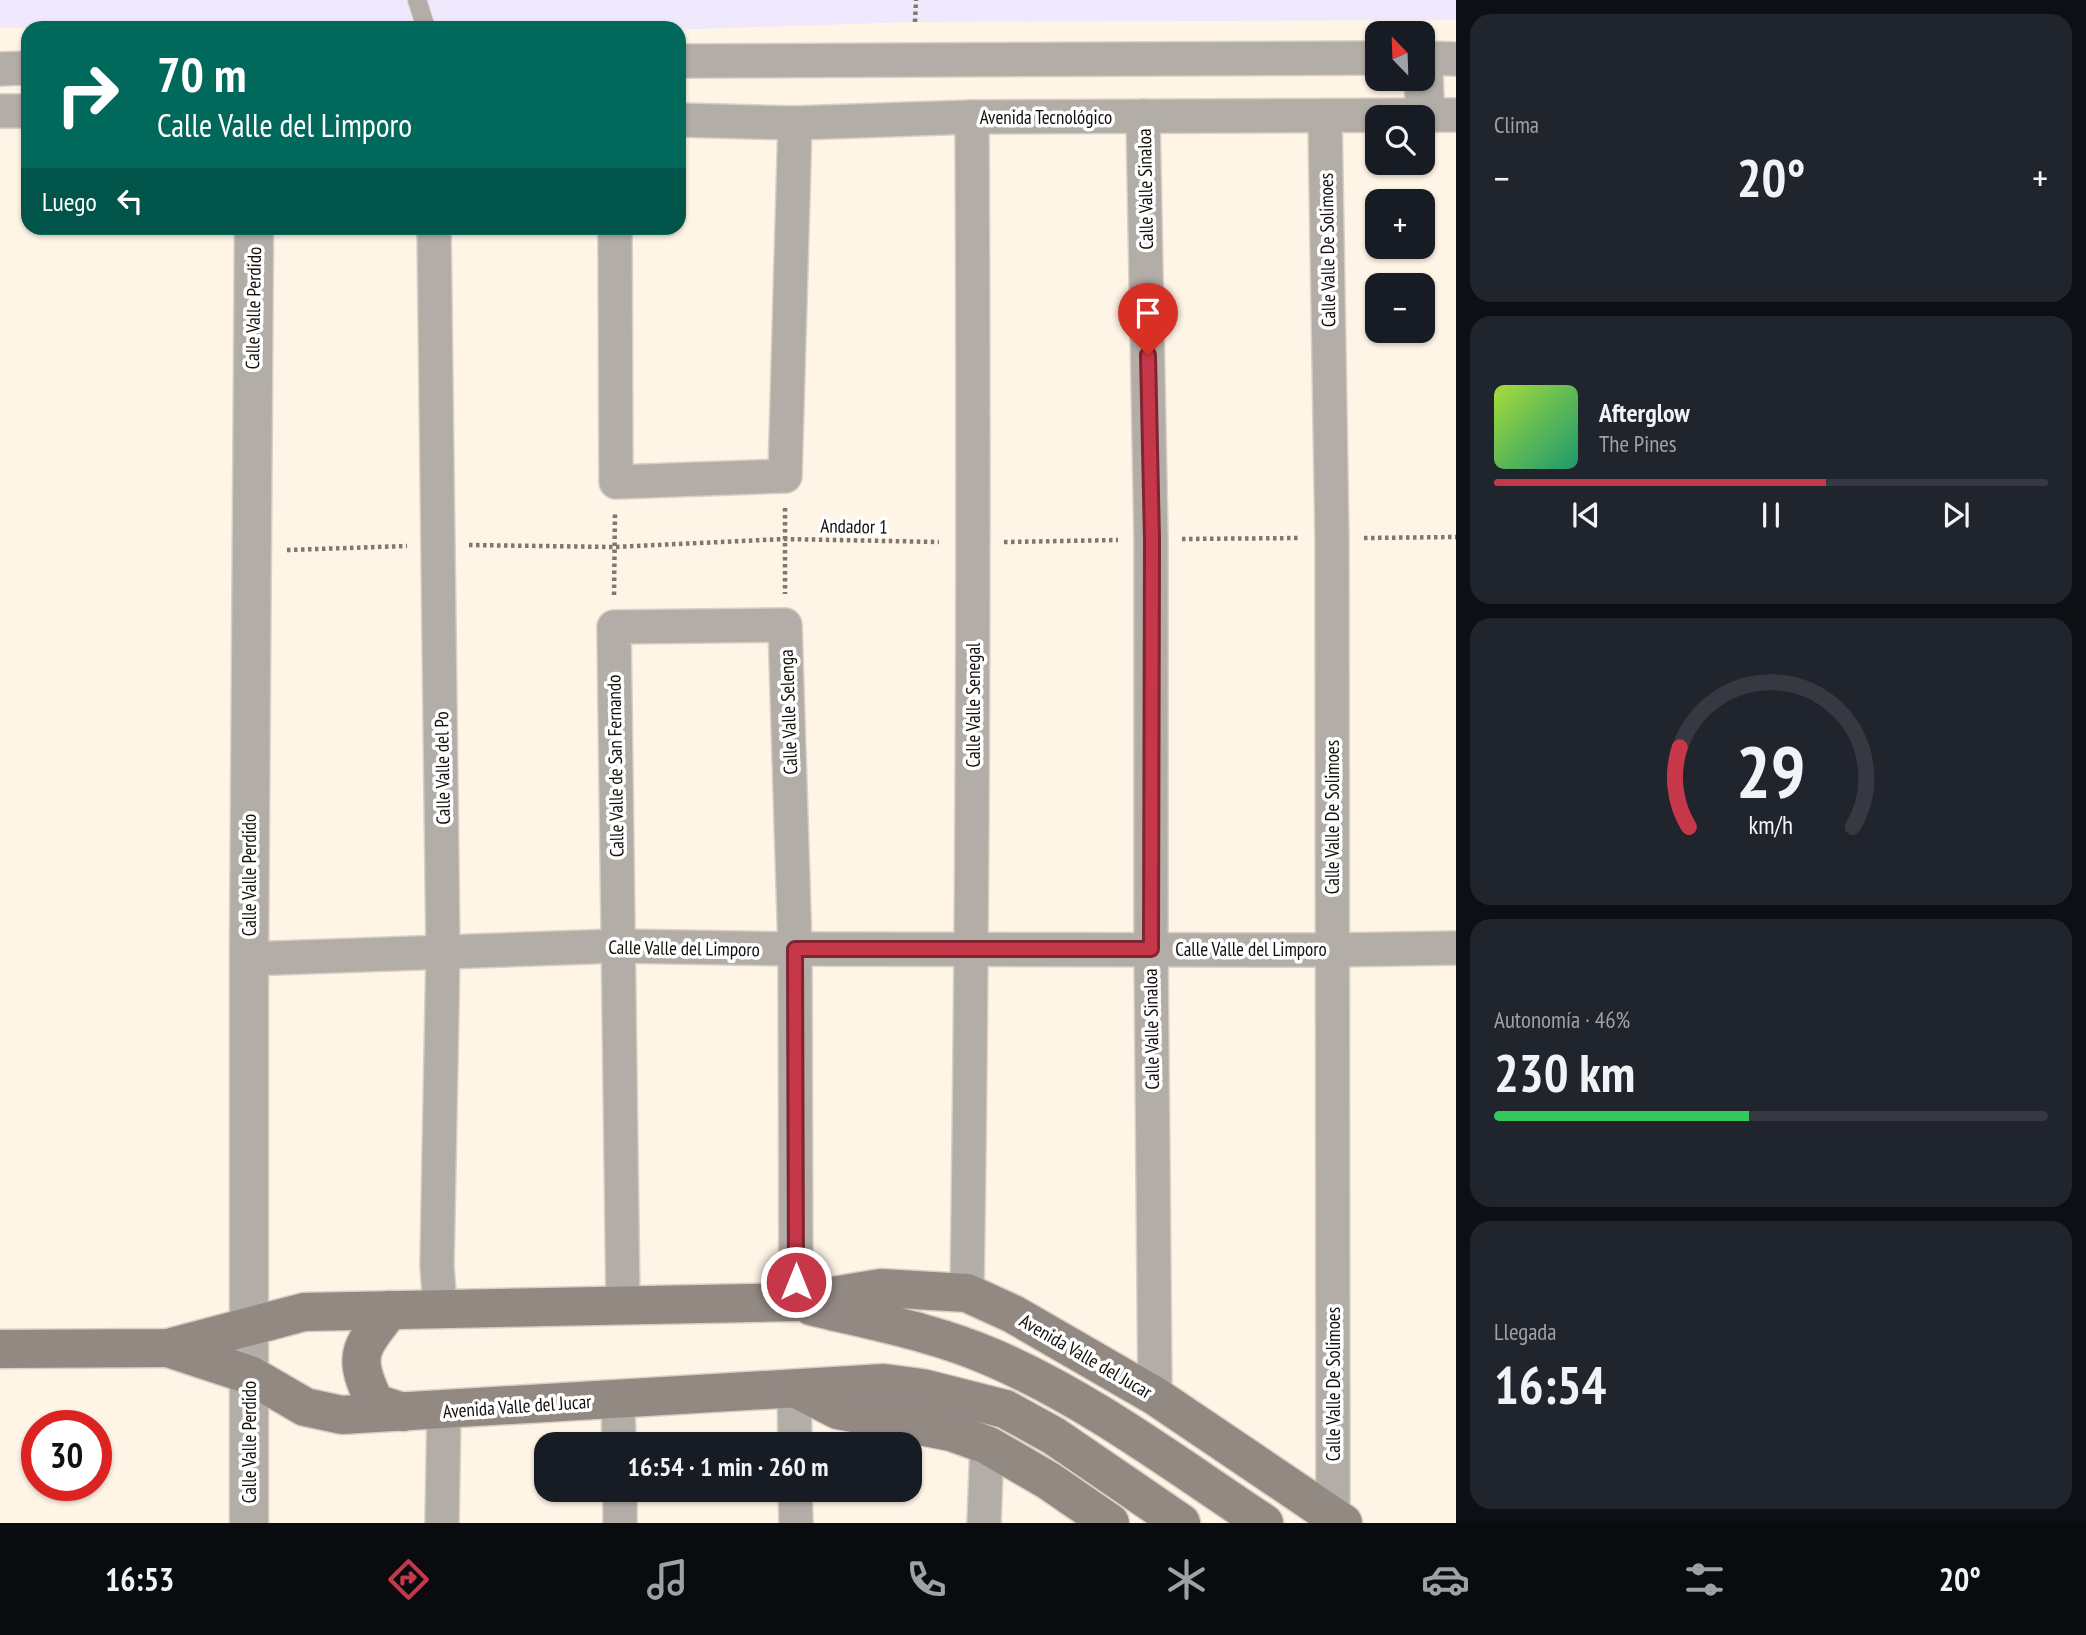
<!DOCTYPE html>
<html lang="es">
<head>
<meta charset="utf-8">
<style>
  :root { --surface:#171b24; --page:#20242c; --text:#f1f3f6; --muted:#9ea1a6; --line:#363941; --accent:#c7374a }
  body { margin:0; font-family:"PT Sans Narrow",sans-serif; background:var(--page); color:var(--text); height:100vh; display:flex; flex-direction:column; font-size:26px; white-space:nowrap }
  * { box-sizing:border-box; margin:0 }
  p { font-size:23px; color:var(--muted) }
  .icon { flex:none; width:38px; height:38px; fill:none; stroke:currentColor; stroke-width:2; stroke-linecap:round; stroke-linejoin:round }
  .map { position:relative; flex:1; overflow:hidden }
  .drawer { display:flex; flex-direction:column; gap:14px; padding:14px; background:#0d0f14; width:630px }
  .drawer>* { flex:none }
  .banner { position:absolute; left:21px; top:21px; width:665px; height:214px; border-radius:21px; box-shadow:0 2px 5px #0004; background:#00695c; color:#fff; overflow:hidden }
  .needle { width:46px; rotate:337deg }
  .buttons { position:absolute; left:1365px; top:21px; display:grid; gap:14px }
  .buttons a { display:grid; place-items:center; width:70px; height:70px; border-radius:14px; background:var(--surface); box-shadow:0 2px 5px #0004; font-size:35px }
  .speed { position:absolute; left:21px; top:1410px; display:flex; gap:14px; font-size:35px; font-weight:700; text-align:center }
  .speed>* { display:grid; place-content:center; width:91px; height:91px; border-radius:50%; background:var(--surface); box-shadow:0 2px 5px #0004; line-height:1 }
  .speed .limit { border:10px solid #d22; background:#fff; color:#111 }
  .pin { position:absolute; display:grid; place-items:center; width:60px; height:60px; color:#fff; margin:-72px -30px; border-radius:50% 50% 50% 0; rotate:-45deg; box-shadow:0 0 7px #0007 }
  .pin .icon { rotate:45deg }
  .me { position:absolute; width:77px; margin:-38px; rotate:0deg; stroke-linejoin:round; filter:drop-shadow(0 0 5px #0008) }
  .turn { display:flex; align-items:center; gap:24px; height:147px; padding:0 21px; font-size:32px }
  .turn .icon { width:91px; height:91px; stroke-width:2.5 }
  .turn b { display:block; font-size:49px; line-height:60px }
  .then { display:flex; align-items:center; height:66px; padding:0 21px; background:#0003; gap:14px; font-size:26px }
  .big { font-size:52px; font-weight:800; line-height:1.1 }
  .drawer .card { flex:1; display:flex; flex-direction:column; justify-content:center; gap:10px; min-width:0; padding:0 24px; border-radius:21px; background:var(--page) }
  .drawer .dial { align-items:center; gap:0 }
  .dial svg { height:182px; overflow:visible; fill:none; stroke:var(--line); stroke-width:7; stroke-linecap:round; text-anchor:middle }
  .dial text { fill:var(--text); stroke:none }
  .song { display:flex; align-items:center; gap:21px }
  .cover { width:84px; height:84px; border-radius:10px; background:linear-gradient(135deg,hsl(80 70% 55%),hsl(160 70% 35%)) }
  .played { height:7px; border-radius:4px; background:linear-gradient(90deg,var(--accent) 60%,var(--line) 60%) }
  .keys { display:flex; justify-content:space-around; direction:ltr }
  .heat { display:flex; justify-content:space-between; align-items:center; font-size:38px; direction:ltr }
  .charge { height:10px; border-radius:5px; background:linear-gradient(90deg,#34c759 46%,var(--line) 0) }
  .trip { position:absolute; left:534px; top:1432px; width:388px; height:70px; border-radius:21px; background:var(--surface); box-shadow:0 2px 5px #0004; font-weight:800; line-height:70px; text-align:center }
  .tab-bar { display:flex; height:112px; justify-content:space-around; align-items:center; background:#090b0e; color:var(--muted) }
  .tab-bar .icon { width:49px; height:49px }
  .tab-bar .on { color:var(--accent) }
  .tab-bar b { font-size:32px; color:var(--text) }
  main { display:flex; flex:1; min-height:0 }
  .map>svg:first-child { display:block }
</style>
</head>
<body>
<main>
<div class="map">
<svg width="1456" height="1523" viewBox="0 0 1456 1523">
  <rect width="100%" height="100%" fill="#fff5e6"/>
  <path fill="#f0e8fd" d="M0 0H1456V20L915 22 698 29 0 28Z"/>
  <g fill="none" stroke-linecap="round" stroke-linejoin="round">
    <g stroke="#d9d0c3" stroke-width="20">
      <path id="service" d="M417 0 426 28"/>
    </g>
    <g stroke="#d9d0c3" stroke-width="36">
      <g id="minor">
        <path d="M1423 58 1456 59"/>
        <path d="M679 61 1377 58"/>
        <path d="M0 69 28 68"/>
        <path d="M0 111H28"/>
        <path d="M1143 116 1151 540V949L1155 1396"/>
        <path d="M1325 117 1332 538 1333 1517"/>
        <path d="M679 120 795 123 972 117 1456 115"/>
        <path d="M434 228 443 953 437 1265 440 1308"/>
        <path d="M615 228 616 482 785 476 795 123"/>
        <path d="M249 959 617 946 795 949 1332 950 1456 948"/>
        <path d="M967 1293C973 901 974 509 972 117"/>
        <path d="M623 1305 614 627 785 625 795 949 796 1302"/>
        <path d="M794 1387 795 1444"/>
        <path d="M618 1400 619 1444"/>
        <path d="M620 1489V1523"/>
        <path d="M795 1489 796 1523"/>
        <path d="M442 1523 444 1411"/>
        <path d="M984 1523 987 1445"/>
      </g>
    </g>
    <g stroke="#d9d0c3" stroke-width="41">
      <g id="tertiary">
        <path d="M1423 58 1425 115"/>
        <path d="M249 1523V959L254 228"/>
      </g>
    </g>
    <g stroke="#d9d0c3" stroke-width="41">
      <g id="secondary">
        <path d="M811 1306C871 1321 934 1332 991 1357 1089 1399 1176 1465 1264 1523"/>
        <path d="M390 1310C359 1349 352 1356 375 1403L403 1412"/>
        <path d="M168 1348 250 1375 305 1407 342 1415 884 1383 922 1388 1005 1409 1054 1436 1181 1523"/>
        <path d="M0 1349 168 1348 304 1312 796 1302 881 1288 967 1293 1013 1314 1155 1396 1343 1523"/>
        <path d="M799 1390 838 1410 951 1432 987 1445 1049 1481 1110 1523"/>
      </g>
    </g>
    <g stroke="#7e786e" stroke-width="4.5" stroke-dasharray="3.5 3.5" stroke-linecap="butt">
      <path d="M915 22 916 0"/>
      <path d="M785 508V594"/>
      <path d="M1364 538 1456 537"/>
      <path d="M1182 539 1300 538"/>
      <path d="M1004 542 1118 540"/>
      <path d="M469 545 614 547 784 539 939 542"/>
      <path d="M287 550 407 546"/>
      <path d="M614 595 615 513"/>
    </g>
    <use href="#service" stroke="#b3ada8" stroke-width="18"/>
    <use href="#minor" stroke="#b3ada8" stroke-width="33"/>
    <use href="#tertiary" stroke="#b3ada8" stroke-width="38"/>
    <use href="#secondary" stroke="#938983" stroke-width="38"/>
  </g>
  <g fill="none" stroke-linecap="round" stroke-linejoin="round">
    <g stroke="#812430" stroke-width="18">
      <path id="route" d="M796 1282 795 949H1151L1152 540 1148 355"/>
    </g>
    <use href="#route" stroke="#c7374a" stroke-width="12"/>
  </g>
  <g text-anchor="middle" stroke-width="7" stroke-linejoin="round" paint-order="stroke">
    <g font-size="19" fill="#120f0a" stroke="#fff">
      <text x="1046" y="124">Avenida Tecnológico</text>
      <text transform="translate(1145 189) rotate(-91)" y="7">Calle Valle Sinaloa</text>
      <text transform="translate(1327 250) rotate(-91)" y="7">Calle Valle De Solimoes</text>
      <text transform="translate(253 308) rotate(-89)" y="7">Calle Valle Perdido</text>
      <text transform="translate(854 526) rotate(1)" y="7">Andador 1</text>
      <text transform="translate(973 705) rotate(-90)" y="7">Calle Valle Senegal</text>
      <text transform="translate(788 712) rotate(-92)" y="7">Calle Valle Selenga</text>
      <text transform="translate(615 766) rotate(-91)" y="7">Calle Valle de San Fernando</text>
      <text transform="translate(442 768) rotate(-91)" y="7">Calle Valle del Po</text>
      <text transform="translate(1332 817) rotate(-90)" y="7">Calle Valle De Solimoes</text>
      <text transform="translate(249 875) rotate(-90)" y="7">Calle Valle Perdido</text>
      <text transform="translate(684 948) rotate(1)" y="7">Calle Valle del Limporo</text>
      <text x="1251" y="956">Calle Valle del Limporo</text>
      <text transform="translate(1151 1029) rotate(-91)" y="7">Calle Valle Sinaloa</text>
      <text transform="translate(1086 1356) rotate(30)" y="7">Avenida Valle del Jucar</text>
      <text transform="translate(1333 1384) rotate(-90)" y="7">Calle Valle De Solimoes</text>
      <text transform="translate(517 1406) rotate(-4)" y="7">Avenida Valle del Jucar</text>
      <text transform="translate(249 1442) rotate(-90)" y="7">Calle Valle Perdido</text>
    </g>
  </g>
</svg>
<div class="buttons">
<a><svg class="needle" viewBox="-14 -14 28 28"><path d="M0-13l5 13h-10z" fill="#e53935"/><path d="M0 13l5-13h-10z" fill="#9ea1a6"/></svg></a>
<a><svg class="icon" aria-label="search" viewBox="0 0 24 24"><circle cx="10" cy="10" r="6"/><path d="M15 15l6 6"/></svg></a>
<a>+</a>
<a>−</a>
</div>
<div class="speed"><div class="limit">30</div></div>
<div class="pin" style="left:1148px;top:355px;background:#d93025"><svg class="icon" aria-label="arrive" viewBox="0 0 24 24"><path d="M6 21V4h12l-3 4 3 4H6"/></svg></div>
<svg class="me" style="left:796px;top:1282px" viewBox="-20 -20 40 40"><circle r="17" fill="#c7374a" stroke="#fff" stroke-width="3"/><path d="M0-11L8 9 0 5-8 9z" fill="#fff"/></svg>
<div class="trip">16:54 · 1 min · 260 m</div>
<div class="banner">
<div class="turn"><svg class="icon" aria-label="right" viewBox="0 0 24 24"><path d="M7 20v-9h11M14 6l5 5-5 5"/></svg><div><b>70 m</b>Calle Valle del Limporo</div></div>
<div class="then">Luego<svg class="icon" aria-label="left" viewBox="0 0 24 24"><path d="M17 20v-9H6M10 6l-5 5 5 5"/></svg></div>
</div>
</div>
<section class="drawer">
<div class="card"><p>Clima</p>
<div class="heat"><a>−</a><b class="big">20°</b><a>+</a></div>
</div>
<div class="card">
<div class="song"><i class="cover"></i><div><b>Afterglow</b><p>The Pines</p></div></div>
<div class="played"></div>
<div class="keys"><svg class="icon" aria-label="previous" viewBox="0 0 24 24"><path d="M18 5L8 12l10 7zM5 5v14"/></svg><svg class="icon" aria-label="pause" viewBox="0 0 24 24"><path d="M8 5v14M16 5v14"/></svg><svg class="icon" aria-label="next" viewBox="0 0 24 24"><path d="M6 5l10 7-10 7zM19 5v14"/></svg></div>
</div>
<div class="card dial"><svg viewBox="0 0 100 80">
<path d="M14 69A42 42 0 1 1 86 69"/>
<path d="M14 69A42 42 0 0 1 10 34" stroke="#c7374a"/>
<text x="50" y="56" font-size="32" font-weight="700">29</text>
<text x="50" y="72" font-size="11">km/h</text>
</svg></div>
<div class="card"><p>Autonomía · 46%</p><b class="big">230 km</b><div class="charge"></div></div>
<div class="card"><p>Llegada</p><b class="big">16:54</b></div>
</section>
</main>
<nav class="tab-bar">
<b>16:53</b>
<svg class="icon on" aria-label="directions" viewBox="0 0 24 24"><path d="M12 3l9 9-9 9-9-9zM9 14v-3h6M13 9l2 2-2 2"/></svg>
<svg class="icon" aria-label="music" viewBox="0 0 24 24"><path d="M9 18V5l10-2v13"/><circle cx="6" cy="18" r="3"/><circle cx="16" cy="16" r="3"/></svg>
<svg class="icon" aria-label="phone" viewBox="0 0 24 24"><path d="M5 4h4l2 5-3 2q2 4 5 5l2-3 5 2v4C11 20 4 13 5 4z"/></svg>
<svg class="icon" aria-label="climate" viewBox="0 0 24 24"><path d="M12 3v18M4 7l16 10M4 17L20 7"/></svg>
<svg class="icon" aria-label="car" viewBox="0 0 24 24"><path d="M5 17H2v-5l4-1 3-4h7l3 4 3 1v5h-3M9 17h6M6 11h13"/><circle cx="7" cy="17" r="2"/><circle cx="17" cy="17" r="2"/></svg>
<svg class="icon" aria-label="filters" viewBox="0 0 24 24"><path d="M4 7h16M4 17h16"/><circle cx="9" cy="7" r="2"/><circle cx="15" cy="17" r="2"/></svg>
<b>20°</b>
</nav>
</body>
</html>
